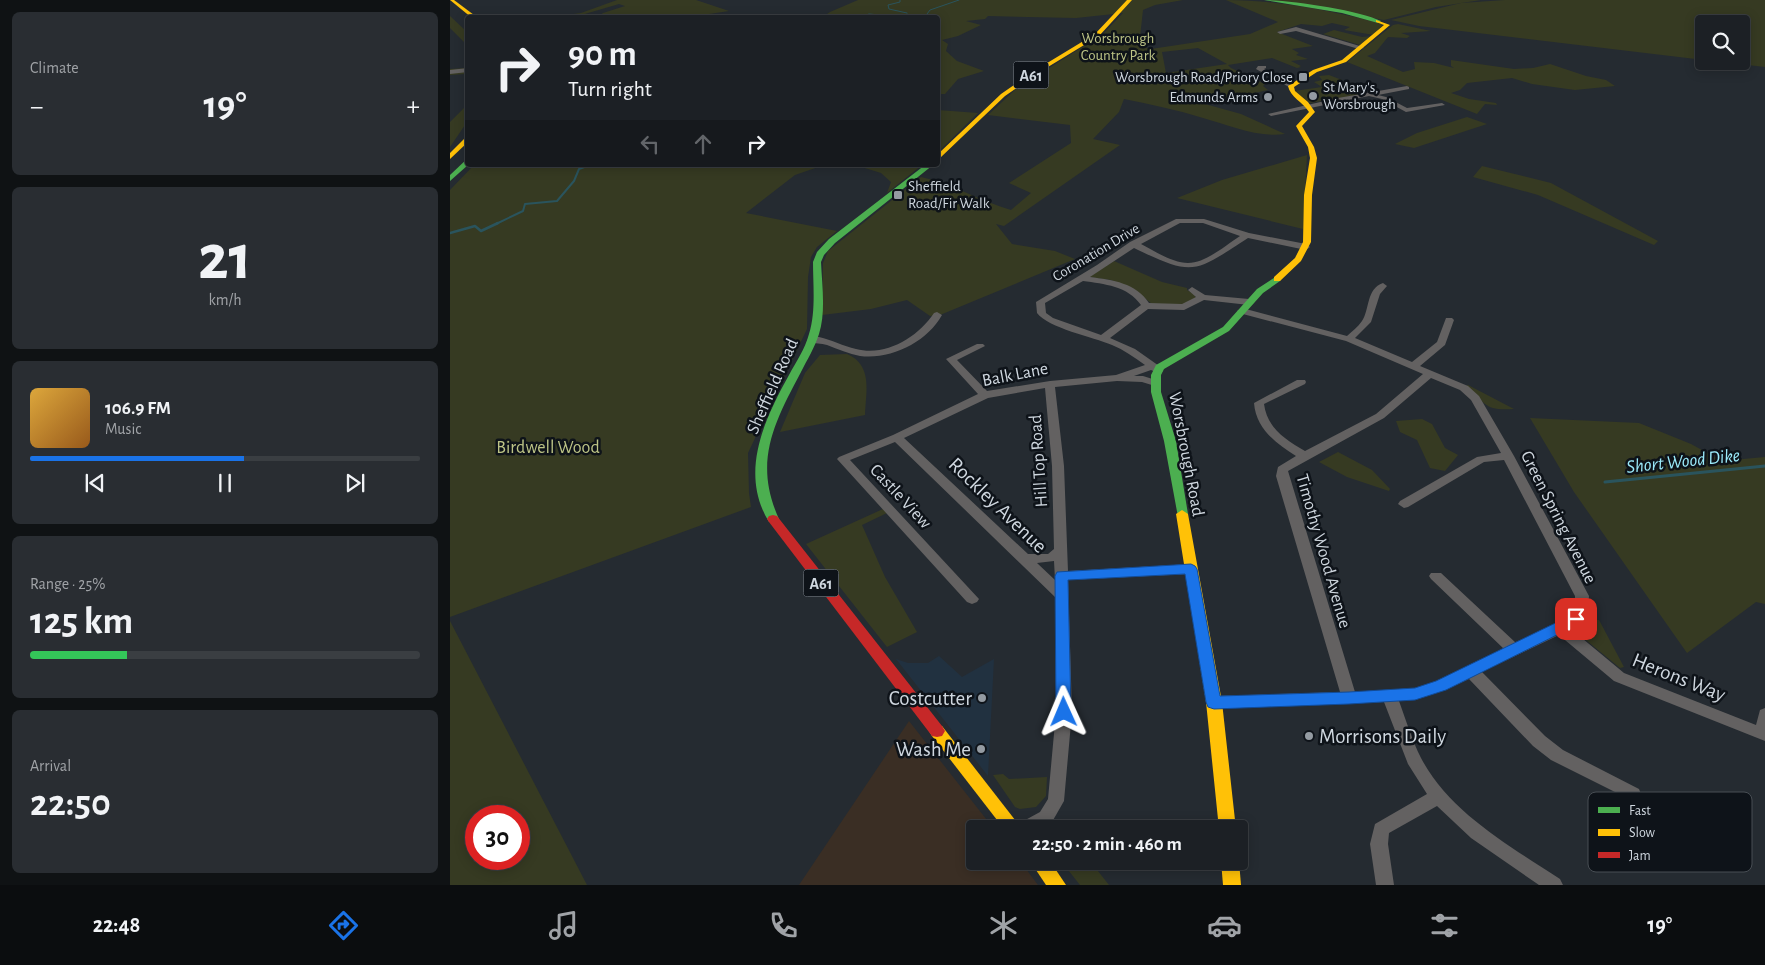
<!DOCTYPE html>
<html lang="en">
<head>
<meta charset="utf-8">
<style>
  :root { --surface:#1c2025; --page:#292d32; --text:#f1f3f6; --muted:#a0a3a7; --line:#3a3e42; --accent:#1a73e8 }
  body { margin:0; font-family:"Alegreya Sans",sans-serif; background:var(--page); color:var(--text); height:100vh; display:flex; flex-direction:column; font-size:19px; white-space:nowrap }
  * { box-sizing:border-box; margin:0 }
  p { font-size:16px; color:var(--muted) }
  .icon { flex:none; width:28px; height:28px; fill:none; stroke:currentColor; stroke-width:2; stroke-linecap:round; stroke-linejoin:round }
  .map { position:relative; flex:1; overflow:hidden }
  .drawer { display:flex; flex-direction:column; gap:12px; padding:12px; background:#0f1214; width:450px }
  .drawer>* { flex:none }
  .banner { position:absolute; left:15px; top:15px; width:475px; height:152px; border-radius:5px; box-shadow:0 2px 12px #0003,0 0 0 1px var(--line); background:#1c2025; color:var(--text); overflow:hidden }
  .controls { position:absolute; left:1245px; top:15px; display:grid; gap:10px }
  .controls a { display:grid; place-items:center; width:55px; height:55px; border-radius:5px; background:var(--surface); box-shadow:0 2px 12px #0003,0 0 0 1px var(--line); font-size:25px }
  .speed { position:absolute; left:15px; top:805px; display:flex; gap:10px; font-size:25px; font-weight:700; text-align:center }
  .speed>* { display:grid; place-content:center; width:65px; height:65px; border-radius:50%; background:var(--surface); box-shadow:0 2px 12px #0003,0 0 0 1px var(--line); line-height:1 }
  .speed .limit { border:8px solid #d22; background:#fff; color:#111 }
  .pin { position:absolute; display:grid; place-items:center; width:42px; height:42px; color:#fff; margin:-21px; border-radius:10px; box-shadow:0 2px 8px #0006 }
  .me { position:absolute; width:55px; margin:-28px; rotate:359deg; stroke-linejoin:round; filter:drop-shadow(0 0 4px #0008) }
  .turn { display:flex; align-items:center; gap:18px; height:105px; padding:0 20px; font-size:22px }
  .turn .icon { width:65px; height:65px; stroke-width:2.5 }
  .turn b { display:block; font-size:35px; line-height:42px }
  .lanes { display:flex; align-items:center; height:48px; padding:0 20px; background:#0003; justify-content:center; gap:25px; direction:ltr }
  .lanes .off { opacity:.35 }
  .big { font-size:38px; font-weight:700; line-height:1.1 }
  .drawer .card { flex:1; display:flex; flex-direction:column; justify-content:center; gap:8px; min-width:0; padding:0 18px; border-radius:8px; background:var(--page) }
  .drawer .dial { align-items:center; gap:0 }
  .dial b { font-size:65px; line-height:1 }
  .song { display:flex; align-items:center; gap:15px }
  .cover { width:60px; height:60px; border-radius:8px; background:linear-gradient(135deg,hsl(40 70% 55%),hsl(30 70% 35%)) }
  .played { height:5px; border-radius:2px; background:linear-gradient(90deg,var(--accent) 55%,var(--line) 55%) }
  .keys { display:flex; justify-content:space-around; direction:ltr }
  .heat { display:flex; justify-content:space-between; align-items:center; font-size:28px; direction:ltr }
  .charge { height:8px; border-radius:4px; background:linear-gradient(90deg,#34c759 25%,var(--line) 0) }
  .trip { position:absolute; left:516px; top:820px; width:282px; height:50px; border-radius:5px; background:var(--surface); box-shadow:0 2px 12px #0003,0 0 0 1px var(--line); font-weight:700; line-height:50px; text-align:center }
  .tab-bar { display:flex; height:80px; justify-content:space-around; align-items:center; background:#0b0d0f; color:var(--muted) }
  .tab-bar .icon { width:35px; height:35px }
  .tab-bar .on { color:var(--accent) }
  .tab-bar b { font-size:22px; color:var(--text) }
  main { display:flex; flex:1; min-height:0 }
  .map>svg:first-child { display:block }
</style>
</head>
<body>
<main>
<section class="drawer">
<div class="card"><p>Climate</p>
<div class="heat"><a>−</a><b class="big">19°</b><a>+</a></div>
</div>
<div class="card dial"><b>21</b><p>km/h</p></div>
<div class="card">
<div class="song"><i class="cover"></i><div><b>106.9 FM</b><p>Music</p></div></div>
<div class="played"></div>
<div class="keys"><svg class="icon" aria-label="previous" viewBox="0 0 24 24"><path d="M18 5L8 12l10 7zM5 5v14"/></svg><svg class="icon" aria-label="pause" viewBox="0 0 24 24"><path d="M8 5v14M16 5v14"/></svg><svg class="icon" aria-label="next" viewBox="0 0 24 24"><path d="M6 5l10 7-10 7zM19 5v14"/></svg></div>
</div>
<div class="card"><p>Range · 25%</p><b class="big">125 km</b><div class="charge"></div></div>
<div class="card"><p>Arrival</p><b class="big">22:50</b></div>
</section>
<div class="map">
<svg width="1315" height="885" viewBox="0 0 1315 885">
  <rect width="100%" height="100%" fill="#252b31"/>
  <path fill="#213140" d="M489 656 512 677 544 659 538 776 446 659 458 663H478Z"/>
  <path fill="#3a2e24" d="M459 721 544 829H525V861H570L588 885H349Z"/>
  <g fill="#363a22" fill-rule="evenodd">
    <path d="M167 0H246L279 11 246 16V18L148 17 153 13 175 6 169 4 128 16 101 17 131 13Z"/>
    <path d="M408 0H733L705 5 693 10 689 46 701 49 800 34 828 22 776 0C829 0 882 11 933 24L924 35 894 30 900 27 882 23 872 26 851 24 827 32 863 46 842 49 849 53 846 55 858 59 841 61 851 66H849L851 67 847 68 822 58 778 65 781 68 815 84 813 86 818 90 755 104 791 114 835 134C807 138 779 125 753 118 727 110 700 104 674 99L669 112 643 139 670 145 554 226 546 224 562 244 605 251 625 259 490 315 480 316 457 300 421 309 372 315 373 263 378 251 471 177C503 184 530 201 561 210L581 193 559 183 621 143 620 125 538 115 566 89 653 34 673 13 626 18 538 16 535 19 516 21 531 25 508 36 492 40 498 44 496 51 507 61 534 71 508 79 495 94H488V18L378 17 377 14 380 12ZM748 48 777 64 716 73 712 52Z"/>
    <path d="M819 0H1031L986 7 934 20Z"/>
    <path d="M1055 0H1315V67L1263 61H1291V24H1254V60L969 26 941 20 1011 3Z"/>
    <path d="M0 16 17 32V79L16 74 0 75V69L17 68V45L0 28Z"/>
    <path d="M948 24 981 31 951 33 960 36 957 38 938 37 925 53 917 56 953 72 965 69 964 62 984 63 1004 68 1001 66V60L1064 69 1083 68 1100 64 1136 76 1156 80 1165 86 1125 90 1082 84 1062 78 1017 83 1010 90 1001 93 1019 99 1046 103 1047 105 1035 104 1027 114 897 62 943 25Z"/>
    <path d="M884 30 912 37 923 36 910 45 873 34Z"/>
    <path d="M879 75 892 80V84L914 94 860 103 844 91 872 87 864 82 872 80 869 76Z"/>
    <path d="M17 100V122L0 147V122L14 108Z"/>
    <path d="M488 110 528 113 488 152Z"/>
    <path d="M1017 117 1037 124 964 148 945 144 967 133Z"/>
    <path d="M857 155 853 229 727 198 772 180Z"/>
    <path d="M24 165H374L345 175 296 213 387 231 367 247 361 257 358 277 357 329 298 453 299 493 301 507 0 617V190Z"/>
    <path d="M405 165H472L437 193 441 182 431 173Z"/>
    <path d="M1032 166 1101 183 1208 241 1204 245 1088 195 1023 177Z"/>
    <path d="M664 261 712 282 737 288V290L744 294 746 298 737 304H702L685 290 661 280 639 277Z"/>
    <path d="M397 354C423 365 416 392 415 415L330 432 355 373 370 355Z"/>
    <path d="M1018 385 1064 409C1034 411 1037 404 1016 386Z"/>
    <path d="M1080 418 1189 423 1241 444 1272 461 1315 457V604L1306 602 1237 653 1124 492Z"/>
    <path d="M972 419 982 424 995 448 1008 455 995 471 980 468 967 440 950 432 946 421Z"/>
    <path d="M888 452 922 470 940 489 939 491 897 477 869 462Z"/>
    <path d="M433 509 437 513 412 525 435 577 467 632 437 647 356 544Z"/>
    <path d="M1140 619 1149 620 1174 667 1170 668 1131 636 1128 631Z"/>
    <path d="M0 621 137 885H0ZM69 816V859H26V816Z"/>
    <path d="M553 774 559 779 597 777 596 796 586 807 570 809 565 807 543 775Z"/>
    <path d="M611 861H640L659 885H630Z"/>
  </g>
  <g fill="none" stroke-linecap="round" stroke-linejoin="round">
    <g stroke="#2a545d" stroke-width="1">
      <path d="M450 0V2L438 5 439 9 457 13"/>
      <path d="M415 18 413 16 419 14 453 17 457 16V14"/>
      <path d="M474 18 480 10 509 0"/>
    </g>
    <path stroke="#2a545d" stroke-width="2" d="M46 224 73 211 75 204 107 201 124 181 129 169 140 165"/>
    <path stroke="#2a545d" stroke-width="2.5" d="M0 233 25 226 31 231 48 223"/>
    <path stroke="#2a545d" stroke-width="3" d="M1155 482 1315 466"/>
    <g fill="#636161" fill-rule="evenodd">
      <path d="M846 27 913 47 914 48 909 49 846 31 830 34 827 32Z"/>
      <path d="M808 66H816V68L814 69 844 86 839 87 806 69Z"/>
      <path d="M18 68V72L0 74V70Z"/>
      <path d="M957 86 959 87V89L928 95 936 97 957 108 992 103 995 105 956 112 932 99 919 96 821 116 818 114 888 98Z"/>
      <path d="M726 219H754L799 233 856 244 860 247 856 250 798 238C744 273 744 277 684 248L640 277C663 280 686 283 699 303L732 304 746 297 738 290 742 287 755 295 799 299 804 302 799 305 754 300 734 310 698 309 660 338 685 349 712 368 713 370 712 372 708 373 701 370 684 376H693L709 381 710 383 709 385 705 386 692 382 667 381 605 387 614 466 618 571 741 564 746 566 748 569 746 572 741 574 618 580 622 712 614 801 602 822 590 829H566L568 824 590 812 598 799 606 712 605 597 445 442 400 460 529 599 527 602 522 604 517 602 387 459 389 457 443 435 528 394 496 359 527 344H533L535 346 507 360 537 391 600 381 666 375 695 365C684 357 674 350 662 345 643 337 598 328 587 313L586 302 647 265 680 242ZM730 223H753L790 236C776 245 756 263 738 263 723 263 704 251 691 244ZM633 281C654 284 678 286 691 305L651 335 603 318 596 313 595 303ZM595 388 602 466 604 549 598 554H578L454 438 538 398ZM604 561 605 580 587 563Z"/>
      <path d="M933 283 937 286 930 294 921 322 905 338 962 362 987 342 996 318H1002L1004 320 995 345 970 366 1018 386 1029 396 1064 456 1139 596C1138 612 1134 621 1121 629L1174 673 1306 725 1310 710 1315 708V741L1164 681 1109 635 1032 672 1095 736 1113 750 1189 789 1191 794 1189 799 1183 801 1101 760 1083 746 1019 679C996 690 974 699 949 701 956 720 962 740 971 758 1000 813 1060 846 1110 879L1113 885H1089L1021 838 987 806 939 833 938 844 944 885H926L920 844 925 824 977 794 958 764 934 702 764 708 759 706 756 702 759 698 764 696 890 692 826 476 828 467 846 456C826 443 806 429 804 403L847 380H855L856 382 855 384 814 404C817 428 836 440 855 451L926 414 973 374 896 341 789 313 787 311 792 308 897 336C902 331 908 327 912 321 920 309 916 289 933 283ZM981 378 1010 390 1021 400 1051 453 1027 457 950 501 948 504 954 508 958 507 1034 462 1054 460 1125 596C1125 606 1125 613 1116 618L1066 643 991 573H981L979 576 981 579 1054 649 985 682 965 688 905 692 838 471 934 418Z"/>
      <path d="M487 312 492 315C477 342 441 360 410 356 399 354 388 349 377 345 371 343 365 344 359 342L357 340 362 337H369C382 340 393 346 406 349 436 357 468 337 484 313Z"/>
    </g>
    <g fill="#4caf50" fill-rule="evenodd">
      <path d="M814 0C839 0 909 10 931 21L928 23 892 13Z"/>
      <path d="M18 158V165L0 181V175Z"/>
      <path d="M475 165H483L385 243 374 255 371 262C372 285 376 312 369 334 365 347 357 360 351 372 324 423 303 462 329 519L327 522H319C289 473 314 420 339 375 346 362 355 349 359 334 366 312 363 285 363 262L367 252 379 239Z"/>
      <path d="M827 276 831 279 830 281 813 293 779 331 714 369 711 375V392L726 441 738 514 736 517H728L714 441 701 392V375L706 365 773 327 807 289Z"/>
    </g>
    <g fill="#ffc107" fill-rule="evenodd">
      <path d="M0 0H4L28 18H22Z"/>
      <path d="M677 0H682L649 36 588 73 555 96 490 158 488 159V154L551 94 584 71 645 34Z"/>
      <path d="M926 20 940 25 896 62 867 72 844 87 845 91 858 102 865 112 852 126 864 147 867 158 862 195 861 242 851 261 830 281H824V277L845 258 853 242 854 195 860 158 858 147 846 126 859 112C853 102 840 97 838 86L863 70 892 60 934 25 926 22Z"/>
      <path d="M18 135V142L0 159V153Z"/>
      <path d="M732 510 738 514 772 702 786 829H769L756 702 726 514Z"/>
      <path d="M487 725 492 726 572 829H554L482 736 479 731 482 726Z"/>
      <path d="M580 861H600L616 885H596Z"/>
      <path d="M771 861H789L791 885H773Z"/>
    </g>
    <path fill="#c62828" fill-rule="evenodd" d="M323 515 327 516 492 726 495 731 492 736 487 737 482 736 319 522 317 519 319 516Z"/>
  </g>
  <path fill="#1a73e8" stroke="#114b97" d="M741 564 745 566 747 569 770 696 899 692 965 688 986 681 1122 615 1126 614 1131 615 1134 619 1131 623 996 690 965 700 899 704 764 709 758 707 756 702 735 574 618 580 621 712 619 717 614 719 608 717 606 712 605 576 607 572Z"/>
  <g fill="#949ba2" stroke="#0e1319" stroke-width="2">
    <rect x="848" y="72" width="10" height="10" rx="2.5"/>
    <circle cx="863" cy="96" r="5"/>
    <circle cx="818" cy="97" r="5"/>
    <rect x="443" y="190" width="10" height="10" rx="2.5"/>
    <circle cx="532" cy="698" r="5"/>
    <circle cx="859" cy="736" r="5"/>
    <circle cx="531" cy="749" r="5"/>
  </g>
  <g text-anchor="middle" stroke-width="5" stroke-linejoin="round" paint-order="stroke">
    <g font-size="15" fill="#bdc486" stroke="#0e1319">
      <text x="668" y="43">Worsbrough<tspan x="668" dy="17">Country Park</tspan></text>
    </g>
    <g font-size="15" fill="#cfd7df" stroke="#0e1319" text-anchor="end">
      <text x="843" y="82">Worsbrough Road/Priory Close</text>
      <text x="873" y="92" text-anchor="start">St Mary's,<tspan x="873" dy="17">Worsbrough</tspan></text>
      <text x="808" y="102">Edmunds Arms</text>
      <text x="458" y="191" text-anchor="start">Sheffield<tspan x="458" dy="17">Road/Fir Walk</tspan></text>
    </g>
    <g font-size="15" fill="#cfd7df" stroke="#0e1319">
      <text transform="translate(646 252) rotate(-31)" y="5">Coronation Drive</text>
    </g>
    <g fill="#0e1319" stroke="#959ca4" stroke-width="1">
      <rect x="563.5" y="61.5" width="35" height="27" rx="4"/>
      <rect x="353.5" y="569.5" width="35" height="27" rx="4"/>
    </g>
    <g font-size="16" font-weight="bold" fill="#cfd7df">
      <text x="581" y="81">A61</text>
      <text x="371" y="589">A61</text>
    </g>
    <g font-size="18" fill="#cfd7df" stroke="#0e1319">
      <text transform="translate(565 374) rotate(-11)" y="6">Balk Lane</text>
      <text transform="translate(322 386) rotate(-66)" y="6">Sheffield Road</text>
      <text transform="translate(737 454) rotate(79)" y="6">Worsbrough Road</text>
      <text transform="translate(588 461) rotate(-94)" y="6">Hill Top Road</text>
      <text transform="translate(451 496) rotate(47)" y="6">Castle View</text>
      <text transform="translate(1109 517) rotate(63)" y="6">Green Spring Avenue</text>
      <text transform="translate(874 551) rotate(74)" y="6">Timothy Wood Avenue</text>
    </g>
    <g font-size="18" fill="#bdc486" stroke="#0e1319">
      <text x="98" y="453">Birdwell Wood</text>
    </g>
    <g font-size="19" font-style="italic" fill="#9bebfb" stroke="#0e1319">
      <text transform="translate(1233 460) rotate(-6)" y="7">Short Wood Dike</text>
    </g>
    <g font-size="21" fill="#cfd7df" stroke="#0e1319">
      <text transform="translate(548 505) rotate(44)" y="7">Rockley Avenue</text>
      <text transform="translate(1229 677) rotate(22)" y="7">Herons Way</text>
    </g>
    <g font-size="21" fill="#cfd7df" stroke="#0e1319" text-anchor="end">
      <text x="522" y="705">Costcutter</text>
      <text x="869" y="743" text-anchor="start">Morrisons Daily</text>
      <text x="521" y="756">Wash Me</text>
    </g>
  </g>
  <rect x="1138" y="792" width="164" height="80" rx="8" fill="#0e1319" stroke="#484e54" stroke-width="1"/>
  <rect x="1148" y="807" width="22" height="6" fill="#4caf50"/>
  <rect x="1148" y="829" width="22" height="7" fill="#ffc107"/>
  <rect x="1148" y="852" width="22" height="6" fill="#c62828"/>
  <g font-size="14" fill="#cfd7df">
    <text x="1179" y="815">Fast</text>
    <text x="1179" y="837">Slow</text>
    <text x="1179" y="860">Jam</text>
  </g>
</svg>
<div class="controls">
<a><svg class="icon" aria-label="search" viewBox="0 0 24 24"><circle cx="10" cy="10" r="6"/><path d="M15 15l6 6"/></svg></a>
</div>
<div class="speed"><div class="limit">30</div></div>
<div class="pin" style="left:1126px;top:619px;background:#d93025"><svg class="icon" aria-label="arrive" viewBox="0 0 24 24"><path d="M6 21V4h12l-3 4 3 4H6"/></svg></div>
<svg class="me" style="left:614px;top:712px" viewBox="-20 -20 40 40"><path d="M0-17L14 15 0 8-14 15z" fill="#1a73e8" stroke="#fff" stroke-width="4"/></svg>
<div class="trip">22:50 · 2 min · 460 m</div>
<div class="banner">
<div class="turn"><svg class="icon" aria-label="right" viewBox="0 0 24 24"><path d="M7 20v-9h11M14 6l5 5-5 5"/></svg><div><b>90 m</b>Turn right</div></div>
<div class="lanes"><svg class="icon off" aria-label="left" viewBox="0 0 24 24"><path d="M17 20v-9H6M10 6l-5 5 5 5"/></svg><svg class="icon off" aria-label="ahead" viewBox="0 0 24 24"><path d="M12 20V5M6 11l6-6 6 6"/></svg><svg class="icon" aria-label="right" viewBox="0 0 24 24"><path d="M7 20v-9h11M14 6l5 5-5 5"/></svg></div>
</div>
</div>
</main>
<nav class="tab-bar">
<b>22:48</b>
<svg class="icon on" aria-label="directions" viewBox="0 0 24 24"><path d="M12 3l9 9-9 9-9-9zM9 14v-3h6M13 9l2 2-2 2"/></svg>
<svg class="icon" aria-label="music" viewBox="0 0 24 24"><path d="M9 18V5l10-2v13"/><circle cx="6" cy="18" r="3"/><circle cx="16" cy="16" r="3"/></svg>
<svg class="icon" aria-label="phone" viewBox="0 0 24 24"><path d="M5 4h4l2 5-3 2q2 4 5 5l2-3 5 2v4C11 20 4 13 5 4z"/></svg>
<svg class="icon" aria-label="climate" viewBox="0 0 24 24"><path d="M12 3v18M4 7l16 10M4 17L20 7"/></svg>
<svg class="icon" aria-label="car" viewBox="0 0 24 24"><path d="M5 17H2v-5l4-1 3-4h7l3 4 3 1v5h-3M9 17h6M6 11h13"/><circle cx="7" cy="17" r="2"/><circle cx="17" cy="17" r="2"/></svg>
<svg class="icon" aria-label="filters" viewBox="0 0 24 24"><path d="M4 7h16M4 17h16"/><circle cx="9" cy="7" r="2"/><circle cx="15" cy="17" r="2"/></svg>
<b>19°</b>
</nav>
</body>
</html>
